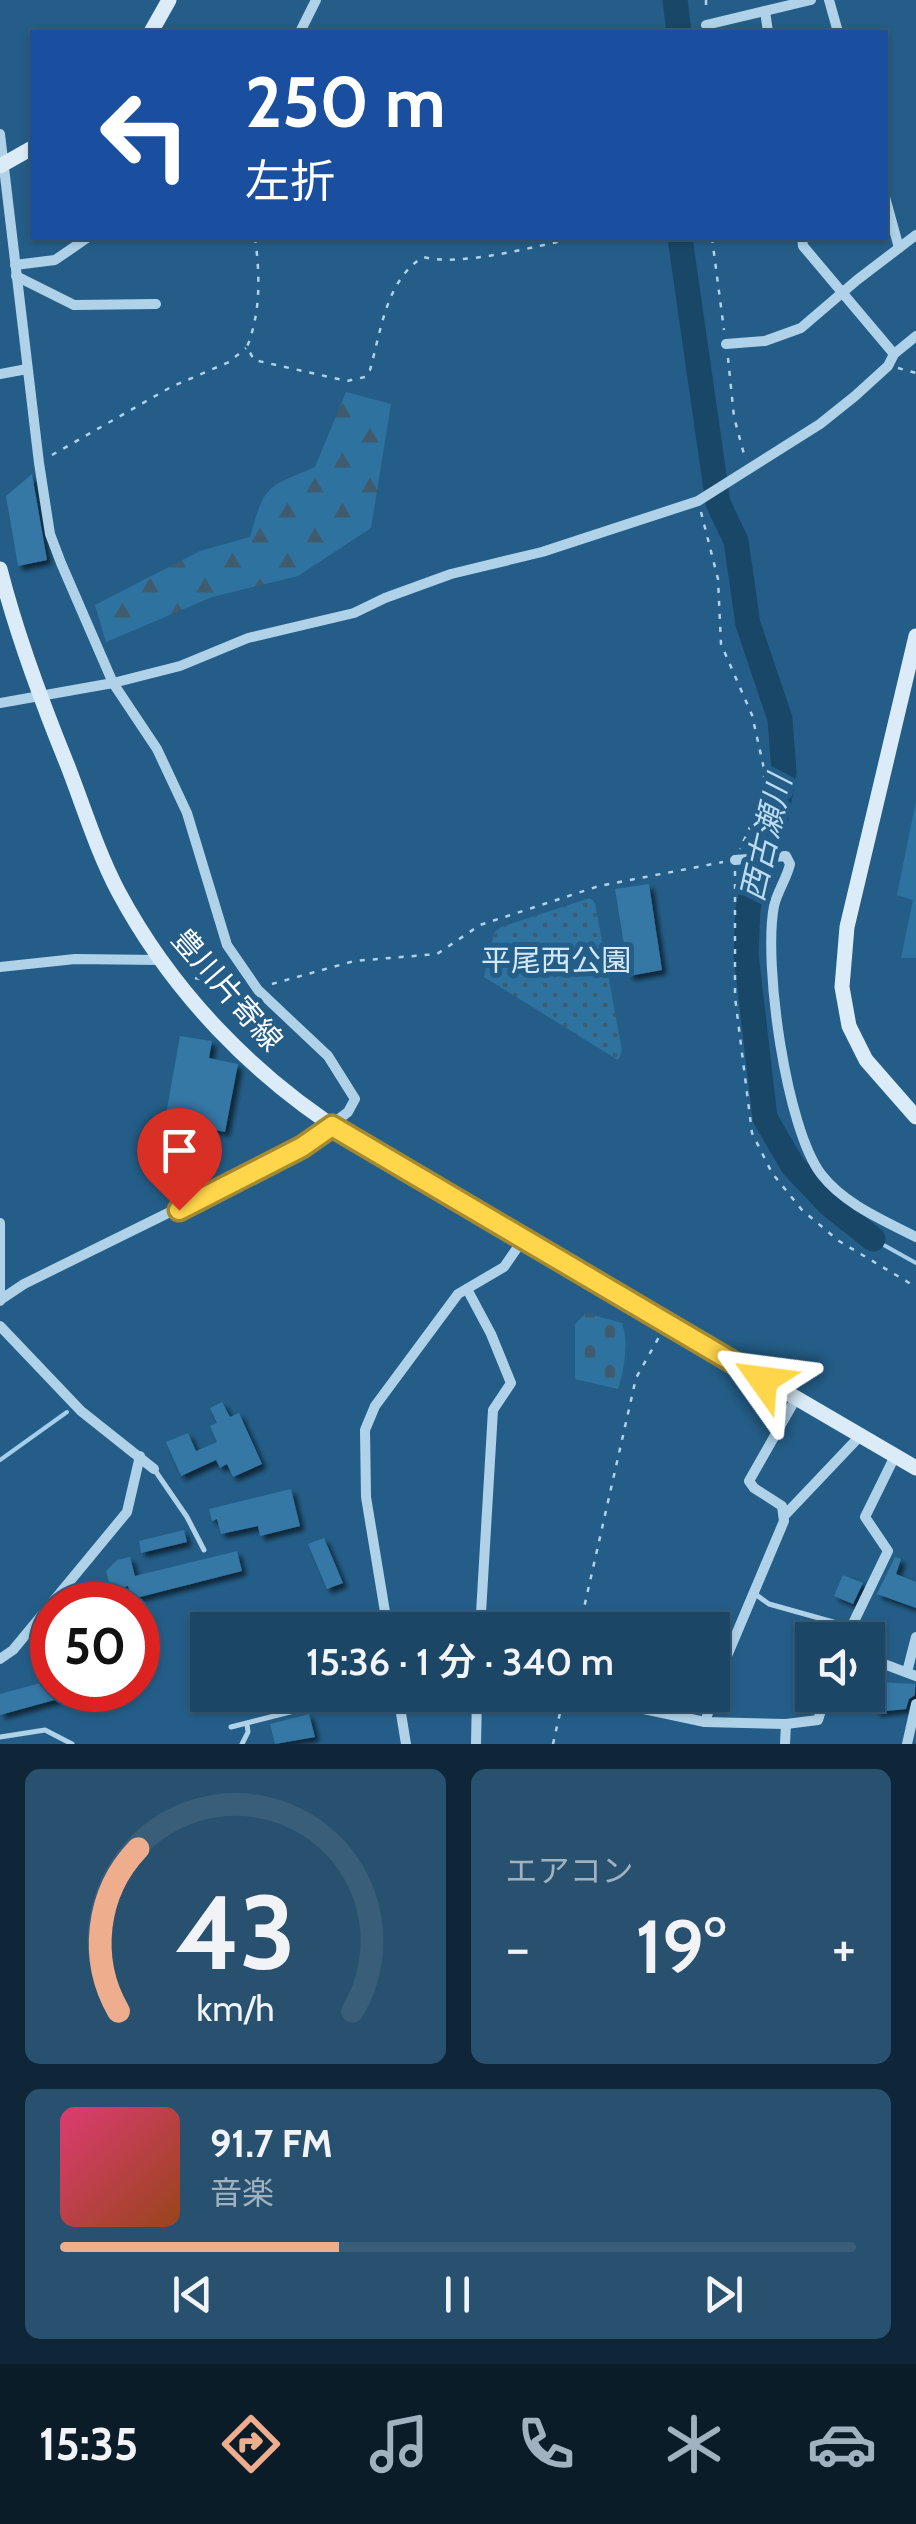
<!DOCTYPE html>
<html lang="ja">
<head>
<meta charset="utf-8">
<style>
  :root { --surface:#1b4666; --page:#28506f; --text:#f1f3f6; --muted:#a0b1bf; --line:#395e7a; --accent:#eead8d }
  body { margin:0; font-family:Cabin,"Noto Sans JP",sans-serif; background:var(--page); color:var(--text); height:100vh; display:flex; flex-direction:column; font-size:38px; white-space:nowrap }
  * { box-sizing:border-box; margin:0 }
  p { font-size:32px; color:var(--muted) }
  .icon { flex:none; width:55px; height:55px; fill:none; stroke:currentColor; stroke-width:2; stroke-linecap:round; stroke-linejoin:round }
  .map { position:relative; height:1744px; overflow:hidden }
  .side { display:flex; flex-direction:column; gap:25px; padding:25px; background:#0f2638; flex:1 }
  .side>* { flex:none }
  .guide { position:absolute; left:30px; top:30px; width:858px; height:210px; border-radius:0px; box-shadow:0 2px 8px #0004,0 0 0 2px var(--line); background:#1a4fa0; color:#fff; overflow:hidden }
  .tools { position:absolute; left:795px; top:1622px; display:grid; gap:20px }
  .tools a { display:grid; place-items:center; width:90px; height:90px; border-radius:0px; background:var(--surface); box-shadow:0 2px 8px #0004,0 0 0 2px var(--line); font-size:50px }
  .speed { position:absolute; left:30px; top:1582px; display:flex; gap:20px; font-size:50px; font-weight:700; text-align:center }
  .speed>* { display:grid; place-content:center; width:130px; height:130px; border-radius:50%; background:var(--surface); box-shadow:0 2px 8px #0004,0 0 0 2px var(--line); line-height:1 }
  .speed .limit { border:15px solid #d22; background:#fff; color:#111 }
  .pin { position:absolute; display:grid; place-items:center; width:85px; height:85px; color:#fff; margin:-102px -42px; border-radius:50% 50% 50% 0; rotate:-45deg; box-shadow:0 0 10px #0007 }
  .pin .icon { rotate:45deg }
  .me { position:absolute; width:110px; margin:-55px; rotate:301deg; stroke-linejoin:round; filter:drop-shadow(0 0 8px #0008) }
  .turn { display:flex; align-items:center; gap:35px; height:210px; padding:0 50px; font-size:45px }
  .turn .icon { width:130px; height:130px; stroke-width:2.5 }
  .turn b { display:block; font-size:70px; line-height:85px }
  .big { font-size:75px; font-weight:600; line-height:1.1 }
  .side .card { flex:1; display:flex; flex-direction:column; justify-content:center; gap:15px; min-width:0; padding:0 35px; border-radius:15px; background:var(--page) }
  .side .dial { align-items:center; gap:0 }
  .dial svg { height:260px; overflow:visible; fill:none; stroke:var(--line); stroke-width:7; stroke-linecap:round; text-anchor:middle }
  .dial text { fill:var(--text); stroke:none }
  .song { display:flex; align-items:center; gap:30px }
  .cover { width:120px; height:120px; border-radius:15px; background:linear-gradient(135deg,hsl(340 70% 55%),hsl(20 70% 35%)) }
  .played { height:10px; border-radius:5px; background:linear-gradient(90deg,var(--accent) 35%,var(--line) 35%) }
  .keys { display:flex; justify-content:space-around; direction:ltr }
  .heat { display:flex; justify-content:space-between; align-items:center; font-size:55px; direction:ltr }
  .side .tiles { flex:1; display:grid; gap:25px; grid-template-columns:1fr 1fr }
  .card:last-child { grid-column:span 2 }
  .trip { position:absolute; left:190px; top:1612px; width:540px; height:100px; border-radius:0px; background:var(--surface); box-shadow:0 2px 8px #0004,0 0 0 2px var(--line); font-weight:600; line-height:100px; text-align:center }
  .tab-bar { display:flex; height:160px; justify-content:space-around; align-items:center; background:#0b1c29; color:var(--muted) }
  .tab-bar .icon { width:70px; height:70px }
  .tab-bar .current { color:var(--accent) }
  .tab-bar b { font-size:45px; color:var(--text) }
  .map>svg:first-child { display:block }
</style>
</head>
<body>
<div class="map">
<svg width="916" height="1744" viewBox="0 0 916 1744">
  <defs>
    <pattern id="forest-firs" width="22" height="20" patternUnits="userSpaceOnUse" patternTransform="scale(2.5)"><rect width="22" height="20" fill="#2e72a0"/><path d="M5 1l3.5 6h-7zM16 11l3.5 6h-7z" fill="#405b6e"/></pattern>
    <pattern id="cemetery-stones" width="16" height="16" patternUnits="userSpaceOnUse" patternTransform="scale(2.5)"><rect width="16" height="16" fill="#2e72a0"/><path d="M2 7V4a2 2 0 0 1 4 0v3zM10 15v-3a2 2 0 0 1 4 0v3z" fill="#405b6e"/></pattern>
    <pattern id="park-dots" width="8" height="8" patternUnits="userSpaceOnUse" patternTransform="scale(2.5)"><rect width="8" height="8" fill="#2e72a0"/><path d="M2 2h.1M6 6h.1" fill="none" stroke="#405b6e" stroke-width="1.8" stroke-linecap="round"/></pattern>
    <filter id="shadow"><feDropShadow dx="4.5" dy="4.5" stdDeviation="2.5" flood-color="#0009"/></filter>
  </defs>
  <rect width="100%" height="100%" fill="#245e88"/>
  <path fill="url(#forest-firs)" d="M346 392 391 404 371 528 298 576 212 597 106 642 95 605 200 551 250 537C265 485 265 488 315 467Z"/>
  <path fill="url(#cemetery-stones)" d="M586 1313 622 1323C629 1344 624 1369 618 1389L575 1379V1324Z"/>
  <path fill="url(#park-dots)" d="M590 898 595 903 622 1051 618 1060 484 977 494 933 501 927Z"/>
  <path fill="#2e72a0" d="M916 801V958H901L913 900 897 895Z"/>
  <g fill="none" stroke-linecap="round" stroke-linejoin="round">
    <g stroke="#a4cfea" stroke-width="4">
      <path d="M873 1239 916 1263"/>
      <path d="M0 1460 67 1412"/>
    </g>
    <g stroke="#194768" stroke-width="25">
      <path d="M675 0 679 32"/>
      <path d="M680 238 718 503 736 541 748 624 780 719 784 772 776 819 757 868 748 909 746 954 765 1118 793 1166 830 1205 873 1239"/>
    </g>
  </g>
  <g fill="#3477a5" filter="url(#shadow)">
    <path d="M32 474 47 560 18 566 6 496Z"/>
    <path d="M649 884 662 970 629 976 615 889Z"/>
    <path d="M180 1036 212 1041 209 1058 238 1064 225 1132 165 1120Z"/>
    <path d="M222 1402 230 1417 239 1413 262 1464 233 1477 227 1464 220 1468 216 1460 181 1476 166 1442 188 1433 196 1451 217 1442 210 1426 217 1423 210 1408Z"/>
    <path d="M291 1489 300 1526 260 1536 258 1526 221 1534 217 1519 212 1521 209 1509Z"/>
    <path d="M184 1530 187 1542 141 1553 139 1541Z"/>
    <path d="M324 1538 343 1583 327 1589 308 1544Z"/>
    <path d="M237 1551 242 1571 132 1599 128 1586 111 1591 106 1571 117 1560 130 1557 135 1576Z"/>
    <path d="M895 1557 901 1559 896 1574 916 1582V1608L877 1594Z"/>
    <path d="M843 1575 863 1583 853 1604 834 1596Z"/>
    <path d="M800 1619 813 1623 811 1646 797 1645Z"/>
    <path d="M52 1680V1690H56L58 1699 0 1715V1694Z"/>
    <path d="M876 1682 915 1684V1695L909 1699 906 1709 876 1712Z"/>
    <path d="M309 1714 315 1737 275 1744 270 1724Z"/>
  </g>
  <g fill="none" stroke-linecap="round" stroke-linejoin="round">
    <g stroke="#b0d2e9" stroke-width="2.5" stroke-dasharray="5 8" stroke-linecap="butt">
      <path d="M706 0V13"/>
      <path d="M255 238C260 274 261 312 247 347L254 360 347 381 365 377 370 370C381 331 386 280 423 257 461 267 536 246 576 238"/>
      <path d="M712 238 724 330"/>
      <path d="M728 358 734 417 745 458"/>
      <path d="M898 368 916 373"/>
      <path d="M52 455 171 387 229 362 246 348"/>
      <path d="M701 512 718 579 721 644 752 715 765 773 755 816 740 849"/>
      <path d="M735 871V997L752 1133 772 1173 802 1210 839 1241 916 1287"/>
      <path d="M195 978 241 987"/>
      <path d="M272 984 354 961 437 954 480 925 599 886 723 862"/>
      <path d="M579 1630 636 1378 659 1337"/>
      <path d="M553 1744 564 1695"/>
    </g>
    <g stroke="#b0d2e9" stroke-width="5">
      <path d="M154 1469 187 1517 204 1550"/>
      <path d="M755 1594 769 1604 851 1627"/>
      <path d="M231 1727 349 1697"/>
      <path d="M0 1737 45 1730 72 1744"/>
      <path d="M242 1744 248 1732 247 1724"/>
    </g>
    <g stroke="#b0d2e9" stroke-width="10">
      <path d="M829 0 838 32"/>
      <path d="M765 11 768 32"/>
      <path d="M706 25 811 0"/>
      <path d="M300 32 316 0"/>
      <path d="M0 134 39 463 50 534 61 563 113 683 157 749 187 813 227 945 258 990 328 1056 355 1099 348 1112 302 1147 24 1284 0 1300"/>
      <path d="M885 197 899 248"/>
      <path d="M802 238 803 246 894 354"/>
      <path d="M15 265 55 260 87 238"/>
      <path d="M16 276 74 305 156 304"/>
      <path d="M726 344 765 341 801 328 857 280 916 235"/>
      <path d="M0 374 27 369"/>
      <path d="M0 703 113 683 180 666 248 638 354 613 385 598 451 574 542 552 698 501 820 424 855 396 888 366 894 354 916 336"/>
      <path d="M735 860 786 856 790 864C787 878 777 892 774 906 763 963 786 1128 821 1174 844 1204 883 1220 916 1237"/>
      <path d="M0 967 75 959 160 960"/>
      <path d="M0 1223V1301"/>
      <path d="M467 1289 491 1334 511 1383 493 1410 480 1630"/>
      <path d="M0 1326 81 1411 154 1469"/>
      <path d="M785 1515 860 1436"/>
      <path d="M388 1630 366 1497 365 1430 375 1406 458 1294 504 1267 524 1238"/>
      <path d="M845 1640 888 1551 865 1517 895 1456"/>
      <path d="M868 1658 916 1676"/>
      <path d="M0 1659 13 1650 127 1512 140 1456"/>
      <path d="M907 1672 916 1637"/>
      <path d="M398 1695 406 1744"/>
      <path d="M578 1695 705 1722 786 1724 818 1720 826 1695"/>
      <path d="M705 1722 727 1656 784 1521 782 1506 754 1488 749 1481 795 1400"/>
      <path d="M476 1744 477 1695"/>
      <path d="M785 1744 786 1724"/>
      <path d="M907 1744 916 1704"/>
    </g>
    <g stroke="#dbecf8" stroke-width="15">
      <path d="M151 32 169 0"/>
      <path d="M0 166 32 148"/>
      <path d="M0 569C17 636 41 700 67 764 83 805 97 851 118 891 172 992 253 1076 350 1137L916 1468"/>
      <path d="M916 636 847 927 842 987 849 1026 866 1060 916 1117"/>
    </g>
  </g>
  <g fill="none" stroke-linecap="round" stroke-linejoin="round">
    <g stroke="#a68a30" stroke-width="25">
      <path id="route" d="M179 1210 302 1147 332 1126 763 1380"/>
    </g>
    <use href="#route" stroke="#ffd54a" stroke-width="18"/>
  </g>
  <g text-anchor="middle" stroke-width="10" stroke-linejoin="round" paint-order="stroke">
    <g font-size="30" fill="#d4e9f7" stroke="#245e88">
      <text x="556" y="971">平尾西公園</text>
    </g>
    <g font-size="30" fill="#fff" stroke="#245e88">
      <text transform="translate(227 990) rotate(49)" y="10">豊川片寄線</text>
    </g>
    <g font-size="32" font-style="italic" fill="#bcdcf1" stroke="#245e88">
      <text transform="translate(766 838) rotate(-77)" y="11">西古瀬川</text>
    </g>
  </g>
</svg>
<div class="tools">
<a><svg class="icon" aria-label="sound" viewBox="0 0 24 24"><path d="M4 9h4l5-4v14l-5-4H4zM17 9q2 3 0 6"/></svg></a>
</div>
<div class="speed"><div class="limit">50</div></div>
<div class="pin" style="left:179px;top:1210px;background:#d93025"><svg class="icon" aria-label="arrive" viewBox="0 0 24 24"><path d="M6 21V4h12l-3 4 3 4H6"/></svg></div>
<svg class="me" style="left:763px;top:1380px" viewBox="-20 -20 40 40"><path d="M0-17L14 15 0 8-14 15z" fill="#ffd54a" stroke="#fff" stroke-width="4"/></svg>
<div class="trip">15:36 · 1 分 · 340 m</div>
<div class="guide">
<div class="turn"><svg class="icon" aria-label="left" viewBox="0 0 24 24"><path d="M17 20v-9H6M10 6l-5 5 5 5"/></svg><div><b>250 m</b>左折</div></div>
</div>
</div>
<section class="side">
<div class="tiles">
<div class="card dial"><svg viewBox="0 0 100 80">
<path d="M14 69A42 42 0 1 1 86 69"/>
<path d="M14 69A42 42 0 0 1 20 19" stroke="#eead8d"/>
<text x="50" y="56" font-size="32" font-weight="700">43</text>
<text x="50" y="72" font-size="11">km/h</text>
</svg></div>
<div class="card"><p>エアコン</p>
<div class="heat"><a>−</a><b class="big">19°</b><a>+</a></div>
</div>
<div class="card">
<div class="song"><i class="cover"></i><div><b>91.7 FM</b><p>音楽</p></div></div>
<div class="played"></div>
<div class="keys"><svg class="icon" aria-label="previous" viewBox="0 0 24 24"><path d="M18 5L8 12l10 7zM5 5v14"/></svg><svg class="icon" aria-label="pause" viewBox="0 0 24 24"><path d="M8 5v14M16 5v14"/></svg><svg class="icon" aria-label="next" viewBox="0 0 24 24"><path d="M6 5l10 7-10 7zM19 5v14"/></svg></div>
</div>
</div>
</section>
<nav class="tab-bar">
<b>15:35</b>
<svg class="icon current" aria-label="directions" viewBox="0 0 24 24"><path d="M12 3l9 9-9 9-9-9zM9 14v-3h6M13 9l2 2-2 2"/></svg>
<svg class="icon" aria-label="music" viewBox="0 0 24 24"><path d="M9 18V5l10-2v13"/><circle cx="6" cy="18" r="3"/><circle cx="16" cy="16" r="3"/></svg>
<svg class="icon" aria-label="phone" viewBox="0 0 24 24"><path d="M5 4h4l2 5-3 2q2 4 5 5l2-3 5 2v4C11 20 4 13 5 4z"/></svg>
<svg class="icon" aria-label="climate" viewBox="0 0 24 24"><path d="M12 3v18M4 7l16 10M4 17L20 7"/></svg>
<svg class="icon" aria-label="car" viewBox="0 0 24 24"><path d="M5 17H2v-5l4-1 3-4h7l3 4 3 1v5h-3M9 17h6M6 11h13"/><circle cx="7" cy="17" r="2"/><circle cx="17" cy="17" r="2"/></svg>
</nav>
</body>
</html>
